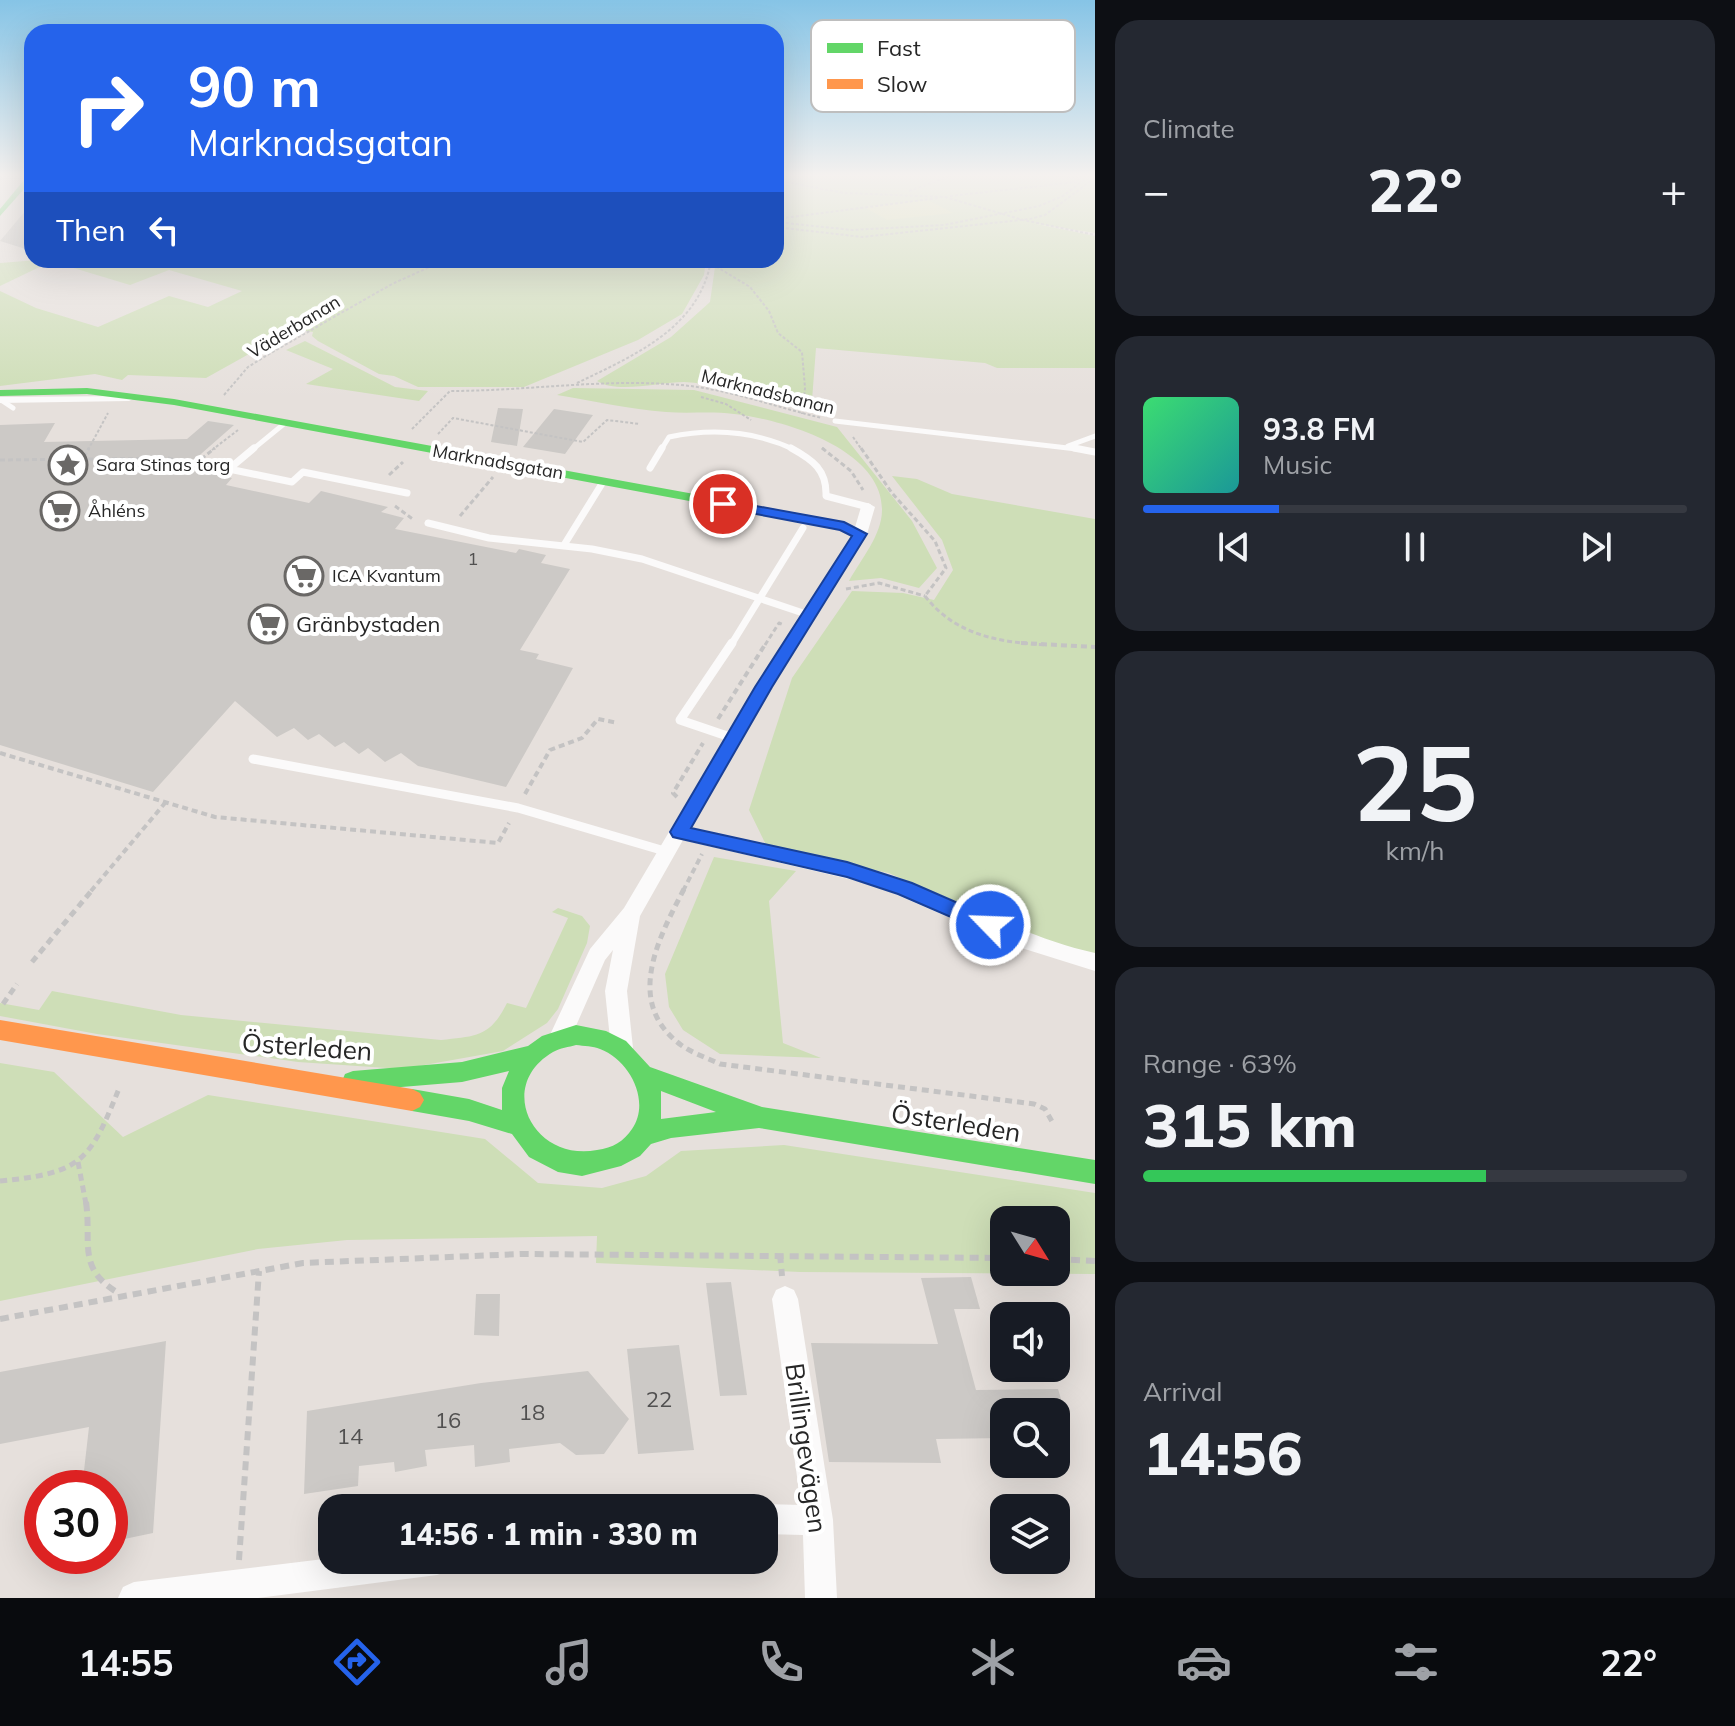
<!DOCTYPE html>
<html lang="en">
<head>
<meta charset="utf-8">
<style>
  :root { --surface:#171b24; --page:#242831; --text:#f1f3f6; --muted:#9ea1a6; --line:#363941; --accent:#2563eb }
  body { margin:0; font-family:Mulish,sans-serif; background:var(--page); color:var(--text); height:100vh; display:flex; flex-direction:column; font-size:30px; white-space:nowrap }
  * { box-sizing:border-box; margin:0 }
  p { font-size:26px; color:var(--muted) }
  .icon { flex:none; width:44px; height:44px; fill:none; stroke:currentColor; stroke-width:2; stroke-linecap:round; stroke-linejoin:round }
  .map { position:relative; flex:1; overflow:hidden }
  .drawer { display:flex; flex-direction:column; gap:20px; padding:20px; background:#0d0f14; width:640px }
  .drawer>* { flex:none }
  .hud { position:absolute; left:24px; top:24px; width:760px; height:244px; border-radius:24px; box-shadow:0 8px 32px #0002; background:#2563eb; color:#fff; overflow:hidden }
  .needle { width:52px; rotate:127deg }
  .buttons { position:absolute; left:990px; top:1206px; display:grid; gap:16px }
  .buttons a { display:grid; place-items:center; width:80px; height:80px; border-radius:16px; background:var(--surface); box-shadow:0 8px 32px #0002; font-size:40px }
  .speed { position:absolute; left:24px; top:1470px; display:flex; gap:16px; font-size:40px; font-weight:700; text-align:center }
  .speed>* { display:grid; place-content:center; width:104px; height:104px; border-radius:50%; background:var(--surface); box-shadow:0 8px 32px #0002; line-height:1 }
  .speed .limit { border:12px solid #d22; background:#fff; color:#111 }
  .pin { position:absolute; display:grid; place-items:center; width:68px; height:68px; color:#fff; margin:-34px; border:4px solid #fff; border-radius:50%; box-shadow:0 2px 8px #0007 }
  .me { position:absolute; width:88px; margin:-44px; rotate:294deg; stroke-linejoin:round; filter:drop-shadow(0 0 6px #0008) }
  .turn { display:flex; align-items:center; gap:28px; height:168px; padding:0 32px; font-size:36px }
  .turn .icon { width:104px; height:104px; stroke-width:2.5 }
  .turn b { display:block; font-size:56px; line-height:68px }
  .then { display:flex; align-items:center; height:76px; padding:0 32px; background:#0003; gap:16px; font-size:30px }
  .big { font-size:60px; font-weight:800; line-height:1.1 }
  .drawer .tile { flex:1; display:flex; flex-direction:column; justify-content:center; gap:12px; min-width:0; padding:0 28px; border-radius:24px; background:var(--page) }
  .drawer .dial { align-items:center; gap:0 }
  .dial b { font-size:104px; line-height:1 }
  .song { display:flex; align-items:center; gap:24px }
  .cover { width:96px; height:96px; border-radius:12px; background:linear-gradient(135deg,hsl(140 70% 55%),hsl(180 70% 35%)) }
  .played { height:8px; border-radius:4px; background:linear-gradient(90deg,var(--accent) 25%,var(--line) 25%) }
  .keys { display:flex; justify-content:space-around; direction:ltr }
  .heat { display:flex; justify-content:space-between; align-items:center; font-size:44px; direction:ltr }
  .charge { height:12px; border-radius:6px; background:linear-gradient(90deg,#34c759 63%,var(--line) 0) }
  .trip { position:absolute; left:318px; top:1494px; width:460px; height:80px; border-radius:24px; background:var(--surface); box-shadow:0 8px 32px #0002; font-weight:800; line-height:80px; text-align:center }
  .menu { display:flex; height:128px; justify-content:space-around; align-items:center; background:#090b0e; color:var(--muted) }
  .menu .icon { width:56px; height:56px }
  .menu .selected { color:var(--accent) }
  .menu b { font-size:36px; color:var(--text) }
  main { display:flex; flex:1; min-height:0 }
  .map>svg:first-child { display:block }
</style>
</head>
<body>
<main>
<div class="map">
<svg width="1095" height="1598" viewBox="0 0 1095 1598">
  <rect width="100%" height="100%" fill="#e6e0dc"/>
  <g fill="#cedeb7" fill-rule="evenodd">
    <path d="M776 174H1095V233L1032 223 1095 236V368H997L985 363 816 348 812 400C767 409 729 384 684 382 660 382 617 394 597 381L671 337 710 302 716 260H776Z"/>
    <path d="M38 260 50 262 0 286V263Z"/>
    <path d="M70 260H706L704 275 682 314 638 340 524 387H418L394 376 379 374 318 341 312 336 313 332 299 330 262 352 249 354 206 378 128 375 122 380 95 374 0 386V291L36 308 98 327 169 296 208 307 242 291 169 270 130 285 57 263Z"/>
    <path d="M305 341 395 387 428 391 419 401 306 384 333 369 286 350Z"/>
    <path d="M573 388 694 390 837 427 912 521 937 568 919 588 881 578 849 581C861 559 882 535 882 510 883 449 782 419 734 414 711 411 689 414 666 412 630 409 593 401 557 395Z"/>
    <path d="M892 476 917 479 952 494 1095 519V954L1025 936 889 873 768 849 749 810 792 678 852 591 903 593 934 600 953 570 942 540Z"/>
    <path d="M714 857 796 871 769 901 783 1043 821 1058 720 1054 683 1030 669 1007 665 974Z"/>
    <path d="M558 908 582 916 590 926 587 943 558 1009 547 1023 503 1051 402 1069 298 1062 97 1034 0 1016V1003L39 1010 52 991 181 1015 441 1040C477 1036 490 1037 507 1003L526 1008 568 918 552 912Z"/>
    <path d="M0 1063 54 1072 123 1137 208 1095 485 1139 538 1183 602 1188 646 1176 681 1151 784 1145 1095 1193V1274L800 1272 596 1263 597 1236 347 1240 258 1249 0 1301ZM1004 1220H1056V1272H1004Z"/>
  </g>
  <path fill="#d9e2b4" d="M928 200 953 213 887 220 864 207Z"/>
  <g fill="#ccc9c6">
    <path d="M32 203V251L0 241Z"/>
    <path d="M498 408 523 409 517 446 491 442Z"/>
    <path d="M554 409 593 415 565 454 523 447Z"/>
    <path d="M208 421 234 425 185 468 232 478 226 485 309 503 321 491 388 507 381 512 404 518 395 529 516 553 519 549 546 555 541 563 570 569 520 650 539 654 536 659 573 668 506 787 418 766 401 753 385 762 368 748 359 754 344 742 335 747 319 734 308 740 294 728 277 737 235 701 153 792 0 745V425L55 423 44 442 187 439Z"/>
    <path d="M971 1277 980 1309H954L976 1390 1058 1389 1065 1412H1004V1438L936 1439 941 1463 829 1462 811 1343 938 1344 921 1278Z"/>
    <path d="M731 1282 747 1395 720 1396 706 1283Z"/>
    <path d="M476 1294H500L499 1336 474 1335Z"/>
    <path d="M166 1341 153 1533 110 1542V1488H82L89 1427 0 1444V1372Z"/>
    <path d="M679 1345 694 1450 638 1454 627 1349Z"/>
    <path d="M588 1371 629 1419 604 1454 576 1455 560 1443 509 1449 510 1462 475 1467 474 1445 425 1450 427 1466 395 1472 394 1462 359 1466 358 1486 304 1494 307 1411 481 1383Z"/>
  </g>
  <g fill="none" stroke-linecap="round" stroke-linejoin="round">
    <g stroke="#c4c3c3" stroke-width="2" stroke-dasharray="3 2" stroke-linecap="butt">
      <path d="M1047 174 1081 179"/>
      <path d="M0 180 5 174"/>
      <path d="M776 180 844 193 945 197 1023 220 1095 235"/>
      <path d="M909 191 956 174"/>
      <path d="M950 196 1077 182"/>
      <path d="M776 219 938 198"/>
      <path d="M776 222 852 230 944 225 1039 206 1063 196 1092 174"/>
      <path d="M776 227 862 237 1030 219 1045 215 1095 178"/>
      <path d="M712 264 750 287 769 311 778 333 802 352 805 388 802 414"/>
      <path d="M577 383C633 356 700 328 711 260"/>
      <path d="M224 395 248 367 269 354 392 284 445 260"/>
      <path d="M701 397 726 404 751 420"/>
      <path d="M412 429 450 391C530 391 611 377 690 386 734 391 779 408 822 418"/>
      <path d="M438 434 453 418 583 442 607 420 640 424"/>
      <path d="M853 437 862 450"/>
      <path d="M822 448 825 450"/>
      <path d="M88 450 108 413"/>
      <path d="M212 450 238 430"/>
    </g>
    <g stroke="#c4c3c3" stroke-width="3" stroke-dasharray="5 3" stroke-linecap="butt">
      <path d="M822 448 851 471 863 490"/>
      <path d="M861 448 892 493 935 541 946 568 925 596"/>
      <path d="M84 457 89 448"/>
      <path d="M0 460 168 458 216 469"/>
      <path d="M195 464 215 448"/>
      <path d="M389 475 403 462"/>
      <path d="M395 506 414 520"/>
      <path d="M460 516 493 477"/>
      <path d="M846 589 879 583 925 596"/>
      <path d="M925 596C955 635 998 642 1046 645"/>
      <path d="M765 645 779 623 784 625"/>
    </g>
    <g stroke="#c4c3c3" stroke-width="4" stroke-dasharray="6 4" stroke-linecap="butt">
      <path d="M1021 643 1095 647"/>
      <path d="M718 719 766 643"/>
      <path d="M0 753 215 817 498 843 509 823"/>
      <path d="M525 794 550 750 582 738 598 719 618 723"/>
      <path d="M677 797 673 793 703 743"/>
      <path d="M91 891 165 803"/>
      <path d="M683 891 702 854"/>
    </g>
    <g stroke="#c4c3c3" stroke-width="5" stroke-dasharray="7 5" stroke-linecap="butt">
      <path d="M684 889C658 939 624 1003 681 1045 692 1053 707 1058 720 1064L1034 1104 1045 1109 1054 1125"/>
      <path d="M32 962 93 889"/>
      <path d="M3 1004 17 984"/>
      <path d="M78 1162 86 1204"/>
      <path d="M0 1181C83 1173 90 1161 120 1086"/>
    </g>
    <g stroke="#c4c3c3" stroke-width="6" stroke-dasharray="9 6" stroke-linecap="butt">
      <path d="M86 1202C92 1244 76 1269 120 1294"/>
      <path d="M780 1254 782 1276"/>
      <path d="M1056 1259 1095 1261"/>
      <path d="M0 1319 303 1263 522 1254 1004 1258"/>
      <path d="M239 1560 259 1271"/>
    </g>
    <g stroke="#fbfafa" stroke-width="5">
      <path d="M1 400 13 408"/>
      <path d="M835 421 1085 450"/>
      <path d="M1068 446 1095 436"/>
      <path d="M252 450 285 423"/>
      <path d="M661 450 669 437C712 428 755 431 795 450"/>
    </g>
    <g stroke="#fbfafa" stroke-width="7">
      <path d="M254 448 229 469 292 482 303 472 407 493"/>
      <path d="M791 448C813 460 827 470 826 496L868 507"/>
      <path d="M1074 448 1095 452"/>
      <path d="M650 468 662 448"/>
      <path d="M428 523 489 538 592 549 642 559 809 615"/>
      <path d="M564 545 603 482"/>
      <path d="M731 645 803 528"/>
    </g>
    <g stroke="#fbfafa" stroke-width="9">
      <path d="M732 643 680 720 733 738"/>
      <path d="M253 759 518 808 668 852"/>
    </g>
    <g fill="#fbfafa" fill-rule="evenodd">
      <path d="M133 396 135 398 129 401 0 403V397Z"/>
      <path d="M868 503 875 507 867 534 741 738 690 828C764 845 840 857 911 883 973 906 1030 939 1095 953V971L1015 946 874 885 683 840 640 916 627 991 633 1048 630 1055 622 1058 614 1055 611 1048 605 991 613 950 605 960 568 1044 560 1047 552 1044 549 1037 590 949 624 908 727 734 853 534 861 507Z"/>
      <path d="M785 1286 794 1290 798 1299 833 1520 837 1598H805L803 1535 764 1534V1508H754L764 1504 801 1505 772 1299 776 1290Z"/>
      <path d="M332 1558V1560H452L448 1571 437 1575 258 1598H118L123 1587 134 1582Z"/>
    </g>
    <g fill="#63d668" fill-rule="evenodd">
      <path d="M29 174H32V180L0 216V209Z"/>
      <path d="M87 388 174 399 727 500 734 504 727 508 174 405 87 394 0 396V390Z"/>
      <path d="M576 1025 606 1031 626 1041 650 1067 762 1107 1095 1160V1184L759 1128 671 1138 651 1144 640 1156 621 1166 582 1176 558 1172 529 1157 512 1134 469 1121 412 1111 404 1107 400 1100 404 1093 412 1089 469 1099 502 1110V1088L509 1071 462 1082 353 1091 345 1088 342 1081 345 1074 353 1071 462 1062 528 1046 542 1036ZM576 1045C584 1046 593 1046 600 1049 630 1060 651 1102 632 1129 624 1141 613 1148 597 1150 533 1162 495 1086 553 1052 560 1048 569 1047 576 1045ZM661 1091 716 1112 661 1119Z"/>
    </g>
    <g fill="#ff974d" fill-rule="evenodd">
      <path d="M727 500 844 522 867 534 860 538 840 529 722 507V501Z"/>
      <path d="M0 1020 412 1089 420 1093 424 1100 420 1107 412 1111 0 1040Z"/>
    </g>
  </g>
  <linearGradient id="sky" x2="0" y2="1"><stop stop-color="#86c4e6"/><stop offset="0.44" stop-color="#f4f1ef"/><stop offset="1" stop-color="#f4f1ef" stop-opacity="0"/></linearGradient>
  <rect width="1095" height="398" fill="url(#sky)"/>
  <path fill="#2563eb" stroke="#184099" stroke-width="2" d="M723 500 844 522 867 534 772 687 691 828 847 862 912 883 997 920 1000 925 997 931H983L898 894 847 877 673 837 670 832 755 687 852 536 840 530 719 507V501Z"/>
  <defs>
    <g id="sight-ring" transform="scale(2)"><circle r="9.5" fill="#fff" stroke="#6a6866" stroke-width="1.5"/><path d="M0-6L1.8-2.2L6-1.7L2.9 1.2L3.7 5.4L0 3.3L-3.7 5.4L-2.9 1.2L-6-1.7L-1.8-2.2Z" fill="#6a6866"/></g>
    <g id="supermarket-ring" transform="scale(2)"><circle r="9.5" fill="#fff" stroke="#6a6866" stroke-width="1.5"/><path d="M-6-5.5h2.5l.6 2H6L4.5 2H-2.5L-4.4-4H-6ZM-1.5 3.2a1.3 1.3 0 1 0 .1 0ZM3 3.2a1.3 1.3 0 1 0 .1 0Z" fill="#6a6866"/></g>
  </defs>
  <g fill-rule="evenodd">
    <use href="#sight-ring" x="68" y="465"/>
    <use href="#supermarket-ring" x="60" y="511"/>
    <use href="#supermarket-ring" x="304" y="576"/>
    <use href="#supermarket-ring" x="268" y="624"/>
  </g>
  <g text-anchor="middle" stroke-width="8" stroke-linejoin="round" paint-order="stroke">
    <g font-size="18" fill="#272727" stroke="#fff">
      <text transform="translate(294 327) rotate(-31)" y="6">Väderbanan</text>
      <text transform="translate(768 392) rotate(14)" y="6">Marknadsbanan</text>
      <text transform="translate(498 462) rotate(10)" y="6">Marknadsgatan</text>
    </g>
    <g font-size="18" fill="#272727" stroke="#fff" text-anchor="start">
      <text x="96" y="471">Sara Stinas torg</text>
      <text x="88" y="517">Åhléns</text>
      <text x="332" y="582">ICA Kvantum</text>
    </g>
    <g font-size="18" fill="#515050">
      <text x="473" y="565">1</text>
    </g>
    <g font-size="22" fill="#272727" stroke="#fff" text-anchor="start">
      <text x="296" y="632">Gränbystaden</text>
    </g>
    <g font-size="22" fill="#515050">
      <text x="659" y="1407">22</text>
      <text x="532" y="1420">18</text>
      <text x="448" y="1428">16</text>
      <text x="350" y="1444">14</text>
    </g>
    <g font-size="26" fill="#272727" stroke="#fff">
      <text transform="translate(307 1047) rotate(4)" y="9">Österleden</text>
      <text transform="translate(956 1123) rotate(9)" y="9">Österleden</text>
      <text transform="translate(806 1448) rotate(82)" y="9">Brillingevägen</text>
    </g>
  </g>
  <rect x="811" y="20" width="264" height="92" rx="12" fill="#fff" stroke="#bebebe" stroke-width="2"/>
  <rect x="827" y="43" width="36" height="10" fill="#63d668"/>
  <rect x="827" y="79" width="36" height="10" fill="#ff974d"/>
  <g font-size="22" fill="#272727">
    <text x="877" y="56">Fast</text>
    <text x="877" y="92">Slow</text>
  </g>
</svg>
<div class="buttons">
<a><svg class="needle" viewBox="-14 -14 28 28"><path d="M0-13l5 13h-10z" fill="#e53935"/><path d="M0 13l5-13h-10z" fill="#9ea1a6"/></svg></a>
<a><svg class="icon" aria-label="sound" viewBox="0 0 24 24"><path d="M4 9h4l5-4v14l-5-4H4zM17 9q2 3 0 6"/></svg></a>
<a><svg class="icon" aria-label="search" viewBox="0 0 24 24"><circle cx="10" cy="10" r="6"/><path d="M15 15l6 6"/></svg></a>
<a><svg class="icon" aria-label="layers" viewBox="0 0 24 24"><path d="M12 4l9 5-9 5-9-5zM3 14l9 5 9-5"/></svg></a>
</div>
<div class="speed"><div class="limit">30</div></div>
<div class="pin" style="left:723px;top:504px;background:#d93025"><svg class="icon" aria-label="arrive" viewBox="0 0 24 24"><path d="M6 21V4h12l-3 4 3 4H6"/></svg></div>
<svg class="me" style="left:990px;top:925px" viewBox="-20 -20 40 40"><circle r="17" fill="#2563eb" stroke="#fff" stroke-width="3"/><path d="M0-11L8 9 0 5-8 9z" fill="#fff"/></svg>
<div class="trip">14:56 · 1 min · 330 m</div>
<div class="hud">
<div class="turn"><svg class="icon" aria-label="right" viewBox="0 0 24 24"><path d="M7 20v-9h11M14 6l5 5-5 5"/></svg><div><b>90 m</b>Marknadsgatan</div></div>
<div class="then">Then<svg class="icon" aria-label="left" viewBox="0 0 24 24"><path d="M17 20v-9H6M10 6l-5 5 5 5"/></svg></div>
</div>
</div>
<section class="drawer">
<div class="tile"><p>Climate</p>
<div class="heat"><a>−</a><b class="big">22°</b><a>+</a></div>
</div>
<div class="tile">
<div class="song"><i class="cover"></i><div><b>93.8 FM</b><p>Music</p></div></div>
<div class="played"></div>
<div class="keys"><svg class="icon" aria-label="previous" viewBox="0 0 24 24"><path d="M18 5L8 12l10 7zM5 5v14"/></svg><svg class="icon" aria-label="pause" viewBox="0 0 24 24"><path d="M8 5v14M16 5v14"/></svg><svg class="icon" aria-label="next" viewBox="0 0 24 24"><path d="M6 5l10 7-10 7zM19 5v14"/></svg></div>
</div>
<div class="tile dial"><b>25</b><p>km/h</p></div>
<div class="tile"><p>Range · 63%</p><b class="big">315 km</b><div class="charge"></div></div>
<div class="tile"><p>Arrival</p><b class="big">14:56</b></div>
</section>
</main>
<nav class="menu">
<b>14:55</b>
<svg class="icon selected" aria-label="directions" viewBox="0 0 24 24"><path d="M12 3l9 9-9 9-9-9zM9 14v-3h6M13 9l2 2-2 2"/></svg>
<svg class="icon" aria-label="music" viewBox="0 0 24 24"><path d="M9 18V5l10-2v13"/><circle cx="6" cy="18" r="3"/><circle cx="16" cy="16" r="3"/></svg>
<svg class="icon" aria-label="phone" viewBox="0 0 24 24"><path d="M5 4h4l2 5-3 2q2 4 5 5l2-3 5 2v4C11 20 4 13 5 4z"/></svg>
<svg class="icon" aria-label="climate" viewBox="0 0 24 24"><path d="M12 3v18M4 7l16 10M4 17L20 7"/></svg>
<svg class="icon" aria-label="car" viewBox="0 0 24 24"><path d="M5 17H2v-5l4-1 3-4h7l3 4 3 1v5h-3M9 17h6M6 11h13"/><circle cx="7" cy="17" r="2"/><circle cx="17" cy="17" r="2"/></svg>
<svg class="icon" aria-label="filters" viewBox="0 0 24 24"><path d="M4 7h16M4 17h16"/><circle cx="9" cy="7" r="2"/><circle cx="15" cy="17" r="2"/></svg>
<b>22°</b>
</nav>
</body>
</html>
